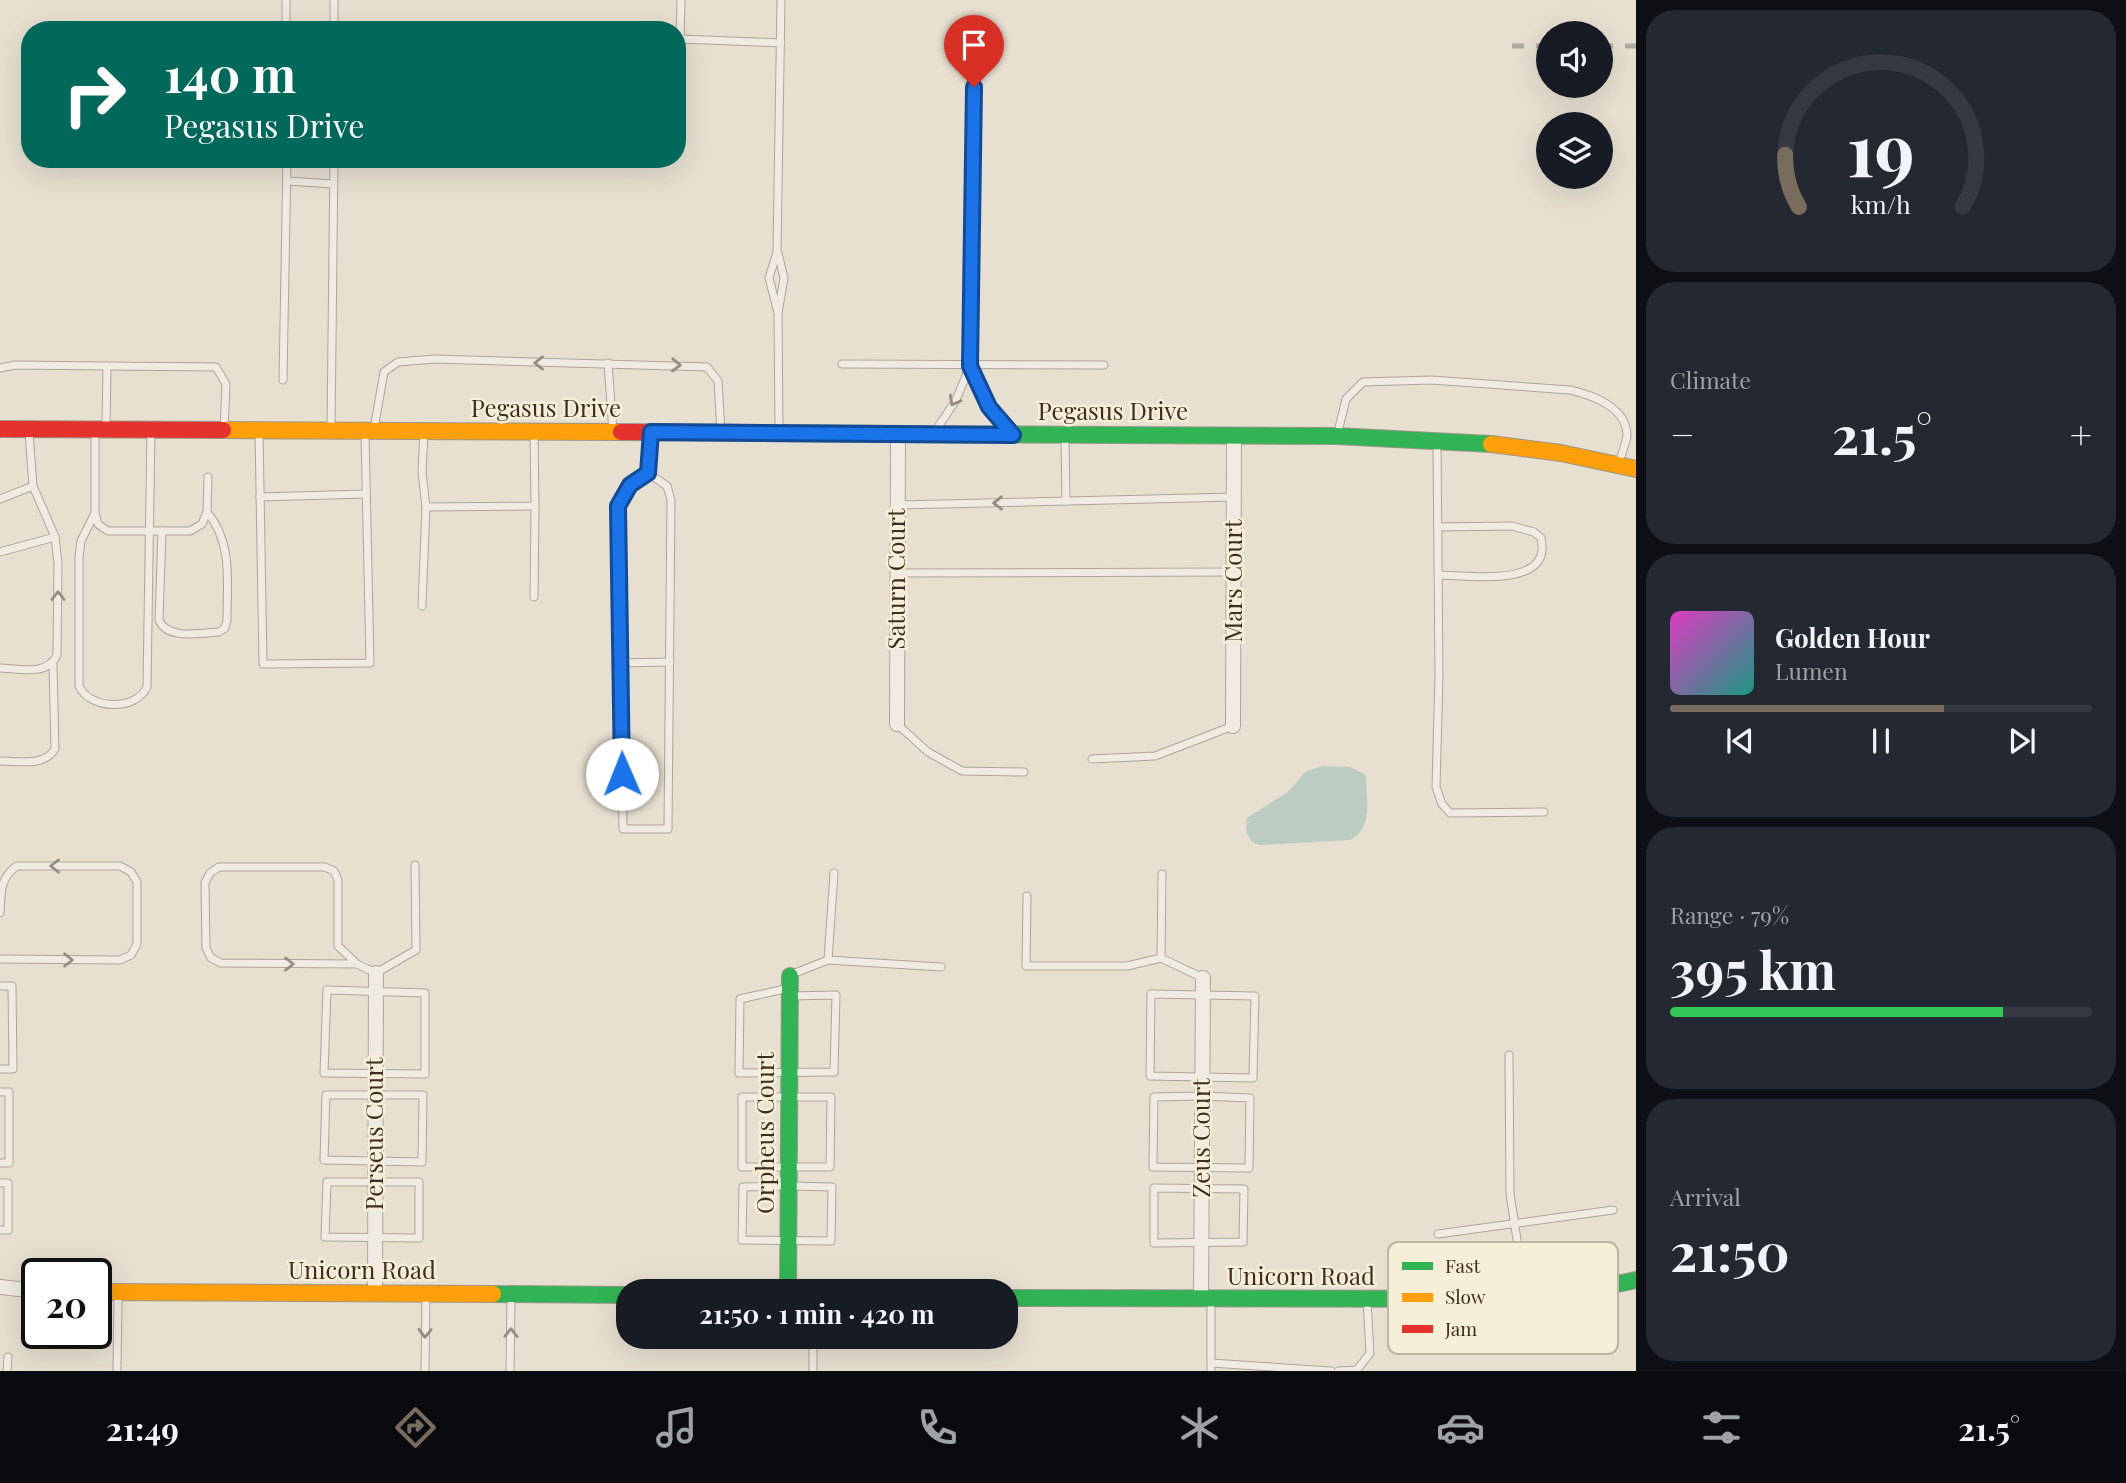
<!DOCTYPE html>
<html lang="en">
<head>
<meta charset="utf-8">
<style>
  :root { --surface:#171b24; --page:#242831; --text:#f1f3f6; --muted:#9ea1a6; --line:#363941; --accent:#786c5e }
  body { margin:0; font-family:"Playfair Display",serif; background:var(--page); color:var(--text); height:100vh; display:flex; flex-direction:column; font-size:26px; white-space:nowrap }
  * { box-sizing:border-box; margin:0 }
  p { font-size:23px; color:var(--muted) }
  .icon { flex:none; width:38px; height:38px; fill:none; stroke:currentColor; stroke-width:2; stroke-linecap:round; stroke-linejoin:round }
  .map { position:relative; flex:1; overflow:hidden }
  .drawer { display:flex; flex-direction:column; gap:10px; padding:10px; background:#0d0f14; width:490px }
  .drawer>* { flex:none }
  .hud { position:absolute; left:21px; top:21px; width:665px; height:147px; border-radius:28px; box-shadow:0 7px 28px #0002; background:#00695c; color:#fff; overflow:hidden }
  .controls { position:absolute; left:1536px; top:21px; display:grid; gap:14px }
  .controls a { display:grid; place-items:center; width:77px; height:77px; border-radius:50%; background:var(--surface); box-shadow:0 7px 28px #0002; font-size:35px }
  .speed { position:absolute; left:21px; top:1258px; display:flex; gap:14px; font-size:35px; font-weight:700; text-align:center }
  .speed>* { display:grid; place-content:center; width:91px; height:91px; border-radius:50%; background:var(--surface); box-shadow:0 7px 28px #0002; line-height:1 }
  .speed .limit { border:4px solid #111; border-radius:10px; background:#fff; color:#111 }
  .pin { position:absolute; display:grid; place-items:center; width:60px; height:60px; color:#fff; margin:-72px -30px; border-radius:50% 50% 50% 0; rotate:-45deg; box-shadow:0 0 7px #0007 }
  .pin .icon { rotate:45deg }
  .me { position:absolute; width:77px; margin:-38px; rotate:359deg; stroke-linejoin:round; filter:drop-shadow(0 0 5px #0008) }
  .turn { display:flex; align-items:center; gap:24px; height:147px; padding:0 28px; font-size:32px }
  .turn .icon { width:91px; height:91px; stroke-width:2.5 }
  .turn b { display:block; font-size:49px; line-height:60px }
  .big { font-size:52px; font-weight:700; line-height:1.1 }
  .drawer .widget { flex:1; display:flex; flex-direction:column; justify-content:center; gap:10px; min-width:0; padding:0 24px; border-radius:28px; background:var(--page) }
  .drawer .dial { align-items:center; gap:0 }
  .dial svg { height:182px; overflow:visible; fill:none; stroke:var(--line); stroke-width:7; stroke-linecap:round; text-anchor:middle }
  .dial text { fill:var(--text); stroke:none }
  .song { display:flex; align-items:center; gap:21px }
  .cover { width:84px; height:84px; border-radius:10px; background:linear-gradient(135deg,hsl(310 70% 55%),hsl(170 70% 35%)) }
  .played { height:7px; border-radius:4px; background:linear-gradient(90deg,var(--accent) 65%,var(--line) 65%) }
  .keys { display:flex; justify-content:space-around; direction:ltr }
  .heat { display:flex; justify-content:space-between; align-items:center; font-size:38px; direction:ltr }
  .charge { height:10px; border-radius:5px; background:linear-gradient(90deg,#34c759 79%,var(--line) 0) }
  .trip { position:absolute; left:616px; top:1279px; width:402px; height:70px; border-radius:28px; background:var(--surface); box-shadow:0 7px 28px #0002; font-weight:700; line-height:70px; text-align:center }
  .tabs { display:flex; height:112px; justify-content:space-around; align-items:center; background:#090b0e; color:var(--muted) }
  .tabs .icon { width:49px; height:49px }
  .tabs .selected { color:var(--accent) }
  .tabs b { font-size:32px; color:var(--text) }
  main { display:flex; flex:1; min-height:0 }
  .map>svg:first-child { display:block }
</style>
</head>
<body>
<main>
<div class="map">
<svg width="1636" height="1371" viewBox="0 0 1636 1371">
  <rect width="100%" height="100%" fill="#e7e0d1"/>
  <path fill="#bcccc2" d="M1322 766 1350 767 1366 775C1366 799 1374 828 1350 840L1259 845 1251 841 1246 831 1247 818 1289 791 1305 772Z"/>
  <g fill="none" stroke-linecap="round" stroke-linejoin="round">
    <g stroke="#ada599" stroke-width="9">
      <g id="lane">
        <path d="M286 0V30"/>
        <path d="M681 0 680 39 781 43"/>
        <path d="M334 30V0"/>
        <path d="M287 181 334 184"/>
        <path d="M778 253 784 278 778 313 779 432"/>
        <path d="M778 313 769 278 777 252 781 0"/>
        <path d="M608 363 613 432"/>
        <path d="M842 364 1104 365"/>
        <path d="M107 366 216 367 226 384 224 429"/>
        <path d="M970 366 990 407 1010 431"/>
        <path d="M0 368 15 365 107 366 106 429"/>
        <path d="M283 380 287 159"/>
        <path d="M374 429 384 372 398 362 435 359 707 367 718 381 721 432"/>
        <path d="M95 430V513L98 524 108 531H190L202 524 207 512 208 477"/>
        <path d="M331 430 334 159"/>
        <path d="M936 430 956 400 970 366 974 33"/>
        <path d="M259 431 263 664 370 663 365 434"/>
        <path d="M424 432 422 472 426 507 535 506 534 432"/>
        <path d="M1065 436 1066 501"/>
        <path d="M1337 436 1346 399 1363 382 1431 380 1570 390C1592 395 1627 407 1627 436 1626 444 1621 455 1619 463"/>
        <path d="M1437 443 1439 676 1436 787 1442 804 1450 813 1544 812"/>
        <path d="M648 473 667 486 671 500 668 829H623L618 506 630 485 648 473 651 433"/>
        <path d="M260 497 366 494"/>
        <path d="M0 499 33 486"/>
        <path d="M898 505 1233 497"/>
        <path d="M95 513 81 541 79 558V686C90 710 136 711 147 687L151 430"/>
        <path d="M1438 527 1512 526 1534 532 1541 538C1553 589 1469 575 1438 575"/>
        <path d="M162 531 159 620C167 640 200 633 219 632L225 628 227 620C227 581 233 543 207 512"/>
        <path d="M0 552 55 537 33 486 29 432"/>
        <path d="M898 573 1234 572"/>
        <path d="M534 597 535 506"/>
        <path d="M422 606 426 507"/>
        <path d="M620 663 670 662"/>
        <path d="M0 668C20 669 48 676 57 655L58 563 55 537"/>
        <path d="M897 724 928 752 962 771 1024 772"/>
        <path d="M1092 759 1155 756 1233 726"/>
        <path d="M0 761C19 761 44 767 55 749L53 665"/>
        <path d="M1162 874 1161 958 1203 978"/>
        <path d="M1027 896 1026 966H1127L1161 958"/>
        <path d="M0 913C1 894 0 877 17 866H120L131 872 137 882V944L131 955 120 960 0 959"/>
        <path d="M828 960 834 873"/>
        <path d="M357 964 221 963 211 958 206 948 205 883 210 873 219 867H325L334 871 338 880V946L357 964 376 973 416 950 415 865"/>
        <path d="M790 975 828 960 941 967"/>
        <path d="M0 986H12L13 1069H0"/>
        <path d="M789 988 740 999 739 1073 834 1072 836 995 790 996"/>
        <path d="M327 990 425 993V1074L324 1073Z"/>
        <path d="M1151 994 1255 996 1253 1078 1150 1076Z"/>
        <path d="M1509 1055 1510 1194 1526 1298"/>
        <path d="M0 1092H9V1163H0"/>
        <path d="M326 1095H423L422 1162 324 1160Z"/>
        <path d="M1202 1096 1250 1098 1249 1168 1153 1167 1154 1097Z"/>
        <path d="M742 1097H831L830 1167H742Z"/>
        <path d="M327 1182H419V1238L325 1237Z"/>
        <path d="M0 1183H8V1230H0"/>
        <path d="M789 1186 832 1187 831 1241 742 1240 743 1187Z"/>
        <path d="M1154 1188 1244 1189 1243 1242 1154 1243Z"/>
        <path d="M1438 1234 1613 1210"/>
        <path d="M813 1337V1371"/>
        <path d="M1211 1363 1331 1371"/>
        <path d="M7 1371 8 1357"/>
        <path d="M117 1371 118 1293"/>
        <path d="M425 1371 426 1295"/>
        <path d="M510 1371 511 1295"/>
        <path d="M1211 1371V1299"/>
        <path d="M1338 1371 1357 1370 1370 1353 1367 1301"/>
      </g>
    </g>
    <g stroke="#ada599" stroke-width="16">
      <g id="street">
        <path d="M897 724 898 434"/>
        <path d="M1233 726 1234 436"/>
        <path d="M0 1287 37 1291"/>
        <path d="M375 1294 376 973"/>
        <path d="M1201 1299 1203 978"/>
      </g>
    </g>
    <g stroke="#9c958a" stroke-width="18">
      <g id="fast">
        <path d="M912 434 1336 436 1491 444"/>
        <path d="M788 1292 790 976"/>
        <path d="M493 1294 628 1295"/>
        <path d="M1006 1298 1515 1299 1568 1294 1636 1280"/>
      </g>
    </g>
    <g stroke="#9c958a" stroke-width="18">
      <g id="slow">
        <path d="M223 430 621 432"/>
        <path d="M1491 444 1561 453 1636 469"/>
        <path d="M96 1292 493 1294"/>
      </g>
    </g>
    <g stroke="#9c958a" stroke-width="18">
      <g id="jam">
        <path d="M0 429 223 430"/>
        <path d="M621 432 912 434"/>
      </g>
    </g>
    <use href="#lane" stroke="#efebe3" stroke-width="7"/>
    <use href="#street" stroke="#efebe3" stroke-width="14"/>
    <use href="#fast" stroke="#30b455" stroke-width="16"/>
    <use href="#slow" stroke="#ff9f0a" stroke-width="16"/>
    <use href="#jam" stroke="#e5322d" stroke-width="16"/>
    <g stroke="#afaaa2" stroke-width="5" stroke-dasharray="12 12" stroke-linecap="butt">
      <path d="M1512 46H1549"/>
      <path d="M1601 46H1636"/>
    </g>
  </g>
  <defs><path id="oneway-chevron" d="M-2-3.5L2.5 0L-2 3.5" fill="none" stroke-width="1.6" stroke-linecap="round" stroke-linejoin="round" transform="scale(1.75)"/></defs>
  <g stroke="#968c82">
    <use href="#oneway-chevron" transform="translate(539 363) rotate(180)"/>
    <use href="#oneway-chevron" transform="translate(676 365) rotate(2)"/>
    <use href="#oneway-chevron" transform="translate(954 401) rotate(118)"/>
    <use href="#oneway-chevron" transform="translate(998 503) rotate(179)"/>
    <use href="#oneway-chevron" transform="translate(58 596) rotate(-90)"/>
    <use href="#oneway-chevron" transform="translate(55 866) rotate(-180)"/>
    <use href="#oneway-chevron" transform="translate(68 960)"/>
    <use href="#oneway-chevron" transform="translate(289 964)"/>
    <use href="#oneway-chevron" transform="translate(425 1333) rotate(91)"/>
    <use href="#oneway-chevron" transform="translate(511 1333) rotate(-89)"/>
  </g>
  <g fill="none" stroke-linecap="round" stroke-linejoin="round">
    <g stroke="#114b97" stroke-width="18">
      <path id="route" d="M622 774 618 506 630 485 648 473 651 432 1013 435 989 407 970 366 974 87"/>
    </g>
    <use href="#route" stroke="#1a73e8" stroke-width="12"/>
  </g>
  <g text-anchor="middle" stroke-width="5" stroke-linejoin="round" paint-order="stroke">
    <g font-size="24" fill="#3d2e20" stroke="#f7eed8">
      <text x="546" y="417">Pegasus Drive</text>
      <text x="1113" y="420">Pegasus Drive</text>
      <text transform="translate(897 579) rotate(-90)" y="8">Saturn Court</text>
      <text transform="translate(1234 581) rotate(-90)" y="8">Mars Court</text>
      <text transform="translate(766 1133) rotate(-90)" y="8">Orpheus Court</text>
      <text transform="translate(375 1134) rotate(-90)" y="8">Perseus Court</text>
      <text transform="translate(1202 1138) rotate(-90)" y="8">Zeus Court</text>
      <text x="362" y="1279">Unicorn Road</text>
      <text x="1301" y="1285">Unicorn Road</text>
    </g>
  </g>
  <rect x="1388" y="1242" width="230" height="112" rx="10" fill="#f7eed8" stroke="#bfb4a1" stroke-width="2"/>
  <rect x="1402" y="1262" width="31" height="8" fill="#30b455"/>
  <rect x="1402" y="1293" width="31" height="9" fill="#ff9f0a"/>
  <rect x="1402" y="1325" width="31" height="8" fill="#e5322d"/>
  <g font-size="19" fill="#3d2e20">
    <text x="1445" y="1273">Fast</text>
    <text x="1445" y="1304">Slow</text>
    <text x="1445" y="1336">Jam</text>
  </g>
</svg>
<div class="controls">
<a><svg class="icon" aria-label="sound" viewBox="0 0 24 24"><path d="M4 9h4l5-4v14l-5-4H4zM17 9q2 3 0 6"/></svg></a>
<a><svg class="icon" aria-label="layers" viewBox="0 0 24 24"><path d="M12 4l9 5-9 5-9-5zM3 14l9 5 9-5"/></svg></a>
</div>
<div class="speed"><div class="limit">20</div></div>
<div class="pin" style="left:974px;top:87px;background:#d93025"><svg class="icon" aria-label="arrive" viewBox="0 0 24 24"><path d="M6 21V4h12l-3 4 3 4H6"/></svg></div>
<svg class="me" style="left:622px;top:774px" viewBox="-20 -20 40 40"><circle r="19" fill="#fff"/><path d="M0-13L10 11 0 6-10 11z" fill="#1a73e8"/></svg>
<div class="trip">21:50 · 1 min · 420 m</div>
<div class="hud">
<div class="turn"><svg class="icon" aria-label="right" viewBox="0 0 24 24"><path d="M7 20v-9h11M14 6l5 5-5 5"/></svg><div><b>140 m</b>Pegasus Drive</div></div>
</div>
</div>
<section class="drawer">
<div class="widget dial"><svg viewBox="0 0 100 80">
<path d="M14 69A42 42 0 1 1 86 69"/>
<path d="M14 69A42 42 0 0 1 8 46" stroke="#786c5e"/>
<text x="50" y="56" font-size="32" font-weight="700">19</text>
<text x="50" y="72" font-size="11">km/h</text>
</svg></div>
<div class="widget"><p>Climate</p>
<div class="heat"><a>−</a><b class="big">21.5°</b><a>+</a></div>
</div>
<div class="widget">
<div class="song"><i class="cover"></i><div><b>Golden Hour</b><p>Lumen</p></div></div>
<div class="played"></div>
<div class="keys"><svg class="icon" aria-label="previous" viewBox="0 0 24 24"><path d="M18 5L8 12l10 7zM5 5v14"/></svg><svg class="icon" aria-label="pause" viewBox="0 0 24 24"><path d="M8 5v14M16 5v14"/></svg><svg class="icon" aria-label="next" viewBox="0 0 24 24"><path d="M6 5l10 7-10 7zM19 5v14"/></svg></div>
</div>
<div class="widget"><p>Range · 79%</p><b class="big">395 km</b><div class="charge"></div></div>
<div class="widget"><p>Arrival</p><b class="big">21:50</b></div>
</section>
</main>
<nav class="tabs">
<b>21:49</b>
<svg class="icon selected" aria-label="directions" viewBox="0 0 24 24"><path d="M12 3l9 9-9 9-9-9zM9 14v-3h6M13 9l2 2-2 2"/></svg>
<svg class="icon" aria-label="music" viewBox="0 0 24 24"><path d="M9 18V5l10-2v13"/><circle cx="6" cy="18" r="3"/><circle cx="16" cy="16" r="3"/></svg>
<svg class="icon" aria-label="phone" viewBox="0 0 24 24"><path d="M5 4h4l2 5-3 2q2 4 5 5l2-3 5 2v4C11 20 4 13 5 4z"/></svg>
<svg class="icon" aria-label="climate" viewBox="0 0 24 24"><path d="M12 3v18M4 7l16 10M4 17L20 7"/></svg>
<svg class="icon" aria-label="car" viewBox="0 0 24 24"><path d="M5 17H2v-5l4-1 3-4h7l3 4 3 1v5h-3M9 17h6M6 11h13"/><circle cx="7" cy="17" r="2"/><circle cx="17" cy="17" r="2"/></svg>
<svg class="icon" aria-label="filters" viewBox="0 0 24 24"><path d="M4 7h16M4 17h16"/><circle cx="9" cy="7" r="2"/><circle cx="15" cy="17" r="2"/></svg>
<b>21.5°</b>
</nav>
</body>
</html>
